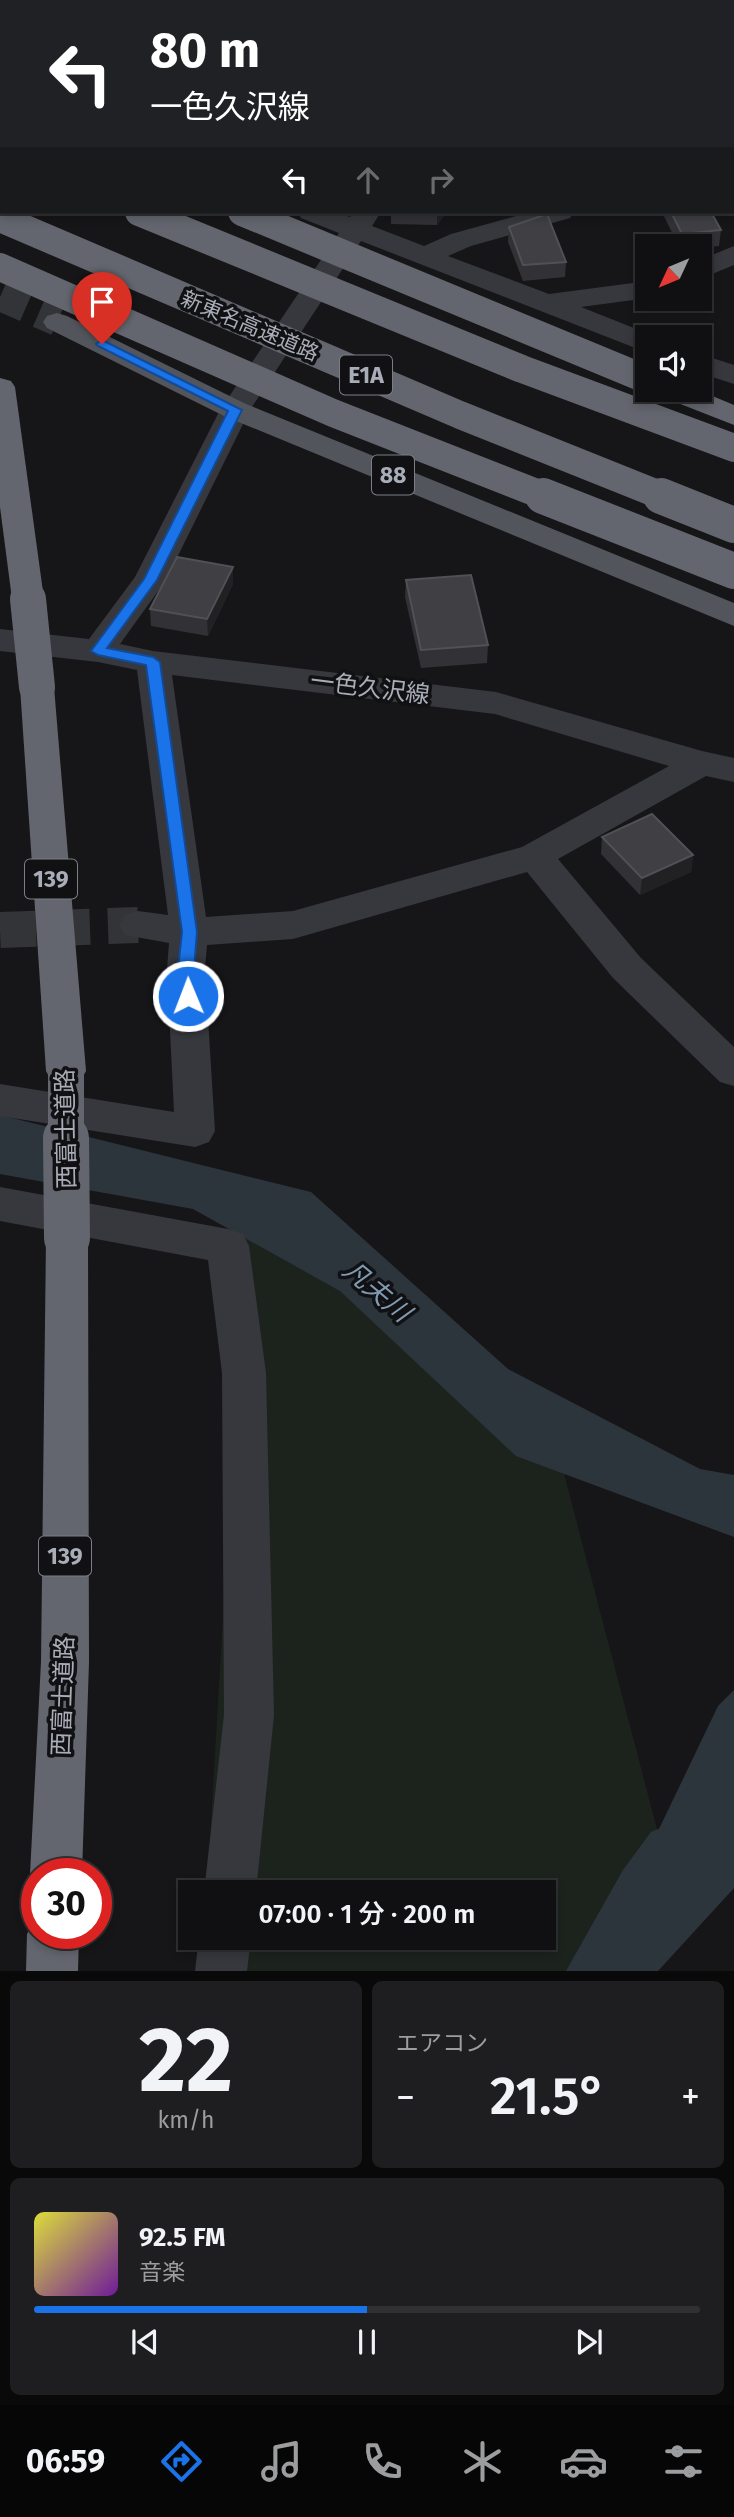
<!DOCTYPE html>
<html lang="ja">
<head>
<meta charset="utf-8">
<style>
  :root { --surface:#101012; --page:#1e1e20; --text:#f1f3f6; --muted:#9c9d9f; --line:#303032; --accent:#1a73e8 }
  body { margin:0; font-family:"Fira Sans","Noto Sans JP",sans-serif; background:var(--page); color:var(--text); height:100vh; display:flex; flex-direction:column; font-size:26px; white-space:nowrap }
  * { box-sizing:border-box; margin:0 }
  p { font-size:23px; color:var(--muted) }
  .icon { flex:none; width:38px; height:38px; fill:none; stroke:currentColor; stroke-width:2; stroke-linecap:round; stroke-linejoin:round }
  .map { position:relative; height:1971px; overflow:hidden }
  .panel { display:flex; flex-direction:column; gap:10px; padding:10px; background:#09090a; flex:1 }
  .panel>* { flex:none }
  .guide { position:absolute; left:0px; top:0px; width:735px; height:214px; box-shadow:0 4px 10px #0003,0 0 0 2px var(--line); background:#202124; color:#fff; overflow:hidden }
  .needle { width:46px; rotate:226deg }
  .fabs { position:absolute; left:635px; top:234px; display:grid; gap:14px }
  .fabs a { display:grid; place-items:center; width:77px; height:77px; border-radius:0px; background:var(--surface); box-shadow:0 4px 10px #0003,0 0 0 2px var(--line); font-size:35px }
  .speed { position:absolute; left:21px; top:1858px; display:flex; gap:14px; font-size:35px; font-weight:700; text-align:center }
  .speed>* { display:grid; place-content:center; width:91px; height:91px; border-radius:50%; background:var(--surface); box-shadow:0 4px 10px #0003,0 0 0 2px var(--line); line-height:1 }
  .speed .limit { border:10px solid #d22; background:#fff; color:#111 }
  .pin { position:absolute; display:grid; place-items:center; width:60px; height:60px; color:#fff; margin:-72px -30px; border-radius:50% 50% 50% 0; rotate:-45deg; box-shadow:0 0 7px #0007 }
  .pin .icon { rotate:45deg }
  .me { position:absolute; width:77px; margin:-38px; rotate:359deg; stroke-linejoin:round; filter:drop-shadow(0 0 5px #0008) }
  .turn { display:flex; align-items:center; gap:24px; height:147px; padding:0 35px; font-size:32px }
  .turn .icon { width:91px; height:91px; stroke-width:2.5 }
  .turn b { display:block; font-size:49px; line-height:60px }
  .lanes { display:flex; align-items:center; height:66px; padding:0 35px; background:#0003; justify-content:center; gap:35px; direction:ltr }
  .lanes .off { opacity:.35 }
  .big { font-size:52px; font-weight:600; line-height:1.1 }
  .panel .widget { flex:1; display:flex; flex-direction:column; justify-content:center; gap:10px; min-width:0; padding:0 24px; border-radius:10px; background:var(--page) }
  .panel .dial { align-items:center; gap:0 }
  .dial b { font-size:91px; line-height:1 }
  .song { display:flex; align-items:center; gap:21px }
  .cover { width:84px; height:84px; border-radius:10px; background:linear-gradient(135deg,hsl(60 70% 55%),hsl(280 70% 35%)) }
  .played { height:7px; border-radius:4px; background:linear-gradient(90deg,var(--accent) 50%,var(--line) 50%) }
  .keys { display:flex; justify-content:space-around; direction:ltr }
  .heat { display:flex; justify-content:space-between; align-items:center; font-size:38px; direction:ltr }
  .panel .tiles { flex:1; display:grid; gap:10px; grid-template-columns:1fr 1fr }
  .widget:last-child { grid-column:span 2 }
  .trip { position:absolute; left:178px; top:1880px; width:378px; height:70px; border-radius:0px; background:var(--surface); box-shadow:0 4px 10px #0003,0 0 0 2px var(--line); font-weight:600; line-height:70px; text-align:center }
  .tab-bar { display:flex; height:112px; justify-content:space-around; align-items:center; background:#060607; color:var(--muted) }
  .tab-bar .icon { width:49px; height:49px }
  .tab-bar .current { color:var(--accent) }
  .tab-bar b { font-size:32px; color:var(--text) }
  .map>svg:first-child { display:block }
</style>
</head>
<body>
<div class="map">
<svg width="734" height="1971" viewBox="0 0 734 1971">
  <rect width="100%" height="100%" fill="#161618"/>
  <path fill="#1c231d" d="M247 1204 551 1424 659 1837 583 1971H202L204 1937H544V1892H207Z"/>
  <g fill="#2c353c">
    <path d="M0 1115 311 1192 508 1369 700 1469 734 1475V1537L516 1456 340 1291 193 1209 0 1174Z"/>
    <path d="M734 1690V1888L658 1971H578L647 1854 718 1706Z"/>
  </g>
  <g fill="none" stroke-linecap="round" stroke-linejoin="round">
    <path fill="#2c353c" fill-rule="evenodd" d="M658 1829 665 1832 667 1838 665 1844 637 1884 587 1971H566L623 1870 651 1832Z"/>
    <path stroke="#333438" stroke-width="36" stroke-dasharray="36 18" stroke-linecap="butt" d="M0 930 138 925"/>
    <path stroke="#333438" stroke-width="28" stroke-dasharray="28 14" stroke-linecap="butt" d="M0 297 57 322"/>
    <g fill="#37383d" fill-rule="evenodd">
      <path d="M569 0H595L568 2Z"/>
      <rect x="0" y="34" width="2" height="18"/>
      <rect x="733" y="154" width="1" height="16"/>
      <path d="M0 164H2L0 181Z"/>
      <path d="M297 212H335L350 217 353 212H381L372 226 424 246 451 234 531 212H574L570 218 471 246 448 256 549 294 648 281V298L581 307 659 338H648V352L638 349 361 241 250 410 166 580 120 644 153 651 496 692 702 751 734 758V782L706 776 558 859 641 958 734 1047V1086L720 1082 613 978 527 872 293 939 207 945 205 969 215 1131 209 1142 195 1147 0 1116V1084L174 1112 167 969 169 943 125 935 119 925 125 915 138 911 168 915 137 670 98 662 0 651V629L89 639 135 577 220 410 339 233 301 218ZM172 675 495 714 669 766 522 847 293 911 206 917Z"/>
      <path d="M734 246V265L700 279V260Z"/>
      <path d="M700 354 734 365V384L700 373Z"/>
      <path d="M0 1187 228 1229 243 1234 249 1246 266 1373 274 1715 256 1892H204L224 1715 222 1373 208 1260 0 1221Z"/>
      <path d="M199 1937H251L247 1971H195Z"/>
    </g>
    <path fill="#53555c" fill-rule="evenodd" d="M57 313 67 316 246 404 734 603V626L224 416 47 328 43 322 47 316Z"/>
    <g fill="#63666e" fill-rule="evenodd">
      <path d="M0 98 2 99V115L0 114Z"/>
      <path d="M0 145H2V162L0 161Z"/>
      <path d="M0 378 11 381 15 387 44 599 40 606 28 609 16 606 12 599 0 507Z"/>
      <path d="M656 390H698L734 405V425L660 396Z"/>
      <path d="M37 676 49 679 54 687 86 1071 80 1082 66 1086 52 1082 46 1071 20 687 25 679Z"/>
      <path d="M67 1221 82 1226 88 1238 89 1662 82 1874H37V1889L30 1874 41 1662 46 1238 52 1226Z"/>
      <path d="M37 1915V1934H79L78 1971H26L27 1934Z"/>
    </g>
    <g stroke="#63666e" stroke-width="28">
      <path d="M139 212 522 369 734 448"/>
      <path d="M242 212 648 380"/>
      <path d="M0 218 460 415 665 497"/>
      <path d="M0 267 333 413 547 497"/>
    </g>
    <g stroke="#63666e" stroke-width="36">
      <path d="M543 496 734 571"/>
      <path d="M661 496 734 525"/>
      <path d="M28 599 37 687"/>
      <path d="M66 1071V1140"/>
    </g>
    <path stroke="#63666e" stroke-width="46" d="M66 1138 67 1238"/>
  </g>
  <g fill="#323236">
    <path d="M391 212H447L437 225 391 224Z"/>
    <path d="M662 212H711L721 230 719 246 700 248V247H679Z"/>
    <path d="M509 227 566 262 565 277 523 281 508 242Z"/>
    <path d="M233 567V584L208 636 151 626 150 609Z"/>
    <path d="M406 580 488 645 487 663 421 668 405 597Z"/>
    <path d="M602 837 693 855 691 872 640 895 601 854Z"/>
  </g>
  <g fill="#212124">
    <path d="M437 212H447L437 225Z"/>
    <path d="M233 567V584L208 636 207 619Z"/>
    <path d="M693 855 691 872 640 895 642 878Z"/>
  </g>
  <g fill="#3f3f44" stroke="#4f5156" stroke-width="2">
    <path d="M671 212H711L721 230 682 234Z"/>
    <path d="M547 214 566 262 523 265 509 227Z"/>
    <path d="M177 557 233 567 207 619 150 609Z"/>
    <path d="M471 575 488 645 421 650 406 580Z"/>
    <path d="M652 814 693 855 642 878 602 837Z"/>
  </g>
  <path fill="#1a73e8" stroke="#114b97" stroke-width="2" d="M102 340 242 410 157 580 107 648 153 657 160 662 197 932 194 969 196 996 188 1002 180 996 178 969 182 932 146 665 98 655 91 651 144 579 228 411 98 346 96 344Z"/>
  <g text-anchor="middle" stroke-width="7" stroke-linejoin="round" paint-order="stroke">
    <g font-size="21" fill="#a8adb8" stroke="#111113">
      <text transform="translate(250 326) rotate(23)" y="7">新東名高速道路</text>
    </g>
    <g fill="#111113" stroke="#7b7e86" stroke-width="2">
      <rect x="340" y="355.5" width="52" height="39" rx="5"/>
      <rect x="372" y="455.5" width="42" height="39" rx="5"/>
      <rect x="25" y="859.5" width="52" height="39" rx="5"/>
      <rect x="39" y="1536.5" width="52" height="39" rx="5"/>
    </g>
    <g font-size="23" font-weight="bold" fill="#a8adb8">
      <text x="366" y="383">E1A</text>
      <text x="393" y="483">88</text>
      <text x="51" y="887">139</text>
      <text x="65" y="1564">139</text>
    </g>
    <g font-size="24" fill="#a8adb8" stroke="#111113">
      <text transform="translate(370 688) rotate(7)" y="8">一色久沢線</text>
      <text transform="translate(66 1129) rotate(-91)" y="8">西富士道路</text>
      <text transform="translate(63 1696) rotate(-88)" y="8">西富士道路</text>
    </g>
    <g font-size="26" font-style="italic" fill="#7f9bb3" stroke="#111113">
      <text transform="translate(377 1291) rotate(40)" y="9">凡夫川</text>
    </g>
  </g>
</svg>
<div class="fabs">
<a><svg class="needle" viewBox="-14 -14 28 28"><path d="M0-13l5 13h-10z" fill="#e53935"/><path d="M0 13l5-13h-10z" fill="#9c9d9f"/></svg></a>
<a><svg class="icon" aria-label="sound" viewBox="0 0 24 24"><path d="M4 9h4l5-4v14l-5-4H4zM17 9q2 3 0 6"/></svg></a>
</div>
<div class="speed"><div class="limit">30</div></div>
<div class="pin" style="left:102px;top:344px;background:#d93025"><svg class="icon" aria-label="arrive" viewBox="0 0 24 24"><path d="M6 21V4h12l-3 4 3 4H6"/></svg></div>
<svg class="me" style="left:188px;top:996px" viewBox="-20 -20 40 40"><circle r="17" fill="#1a73e8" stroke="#fff" stroke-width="3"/><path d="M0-11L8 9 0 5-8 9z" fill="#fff"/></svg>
<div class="trip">07:00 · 1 分 · 200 m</div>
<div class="guide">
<div class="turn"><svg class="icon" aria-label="left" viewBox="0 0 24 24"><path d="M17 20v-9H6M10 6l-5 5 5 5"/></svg><div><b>80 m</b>一色久沢線</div></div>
<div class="lanes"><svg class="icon" aria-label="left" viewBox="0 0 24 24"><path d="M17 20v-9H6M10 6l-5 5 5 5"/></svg><svg class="icon off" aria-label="ahead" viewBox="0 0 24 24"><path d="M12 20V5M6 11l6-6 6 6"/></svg><svg class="icon off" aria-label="right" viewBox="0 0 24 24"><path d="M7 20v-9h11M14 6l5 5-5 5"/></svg></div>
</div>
</div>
<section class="panel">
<div class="tiles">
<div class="widget dial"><b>22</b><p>km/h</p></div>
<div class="widget"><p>エアコン</p>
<div class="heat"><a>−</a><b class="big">21.5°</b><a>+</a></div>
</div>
<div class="widget">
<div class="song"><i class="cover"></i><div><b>92.5 FM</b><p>音楽</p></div></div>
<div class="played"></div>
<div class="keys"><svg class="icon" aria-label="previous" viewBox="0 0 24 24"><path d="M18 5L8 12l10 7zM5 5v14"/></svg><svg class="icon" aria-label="pause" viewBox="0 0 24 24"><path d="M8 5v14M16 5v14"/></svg><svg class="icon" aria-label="next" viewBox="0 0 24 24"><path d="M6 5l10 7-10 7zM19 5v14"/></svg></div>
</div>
</div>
</section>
<nav class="tab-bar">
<b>06:59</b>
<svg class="icon current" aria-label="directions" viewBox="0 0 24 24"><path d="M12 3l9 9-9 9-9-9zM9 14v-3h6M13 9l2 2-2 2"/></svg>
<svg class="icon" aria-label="music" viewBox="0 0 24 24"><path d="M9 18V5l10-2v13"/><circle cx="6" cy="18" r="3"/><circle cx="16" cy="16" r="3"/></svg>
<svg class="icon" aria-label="phone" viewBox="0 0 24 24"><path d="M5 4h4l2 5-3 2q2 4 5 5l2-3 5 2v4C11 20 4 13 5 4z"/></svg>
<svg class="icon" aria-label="climate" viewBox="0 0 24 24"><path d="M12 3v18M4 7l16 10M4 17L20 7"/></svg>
<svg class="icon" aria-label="car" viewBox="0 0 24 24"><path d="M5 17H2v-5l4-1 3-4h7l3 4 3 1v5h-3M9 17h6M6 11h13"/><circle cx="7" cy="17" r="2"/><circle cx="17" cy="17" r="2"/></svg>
<svg class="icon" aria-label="filters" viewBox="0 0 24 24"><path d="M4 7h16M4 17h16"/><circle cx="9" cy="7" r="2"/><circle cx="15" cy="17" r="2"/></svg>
</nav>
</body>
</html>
